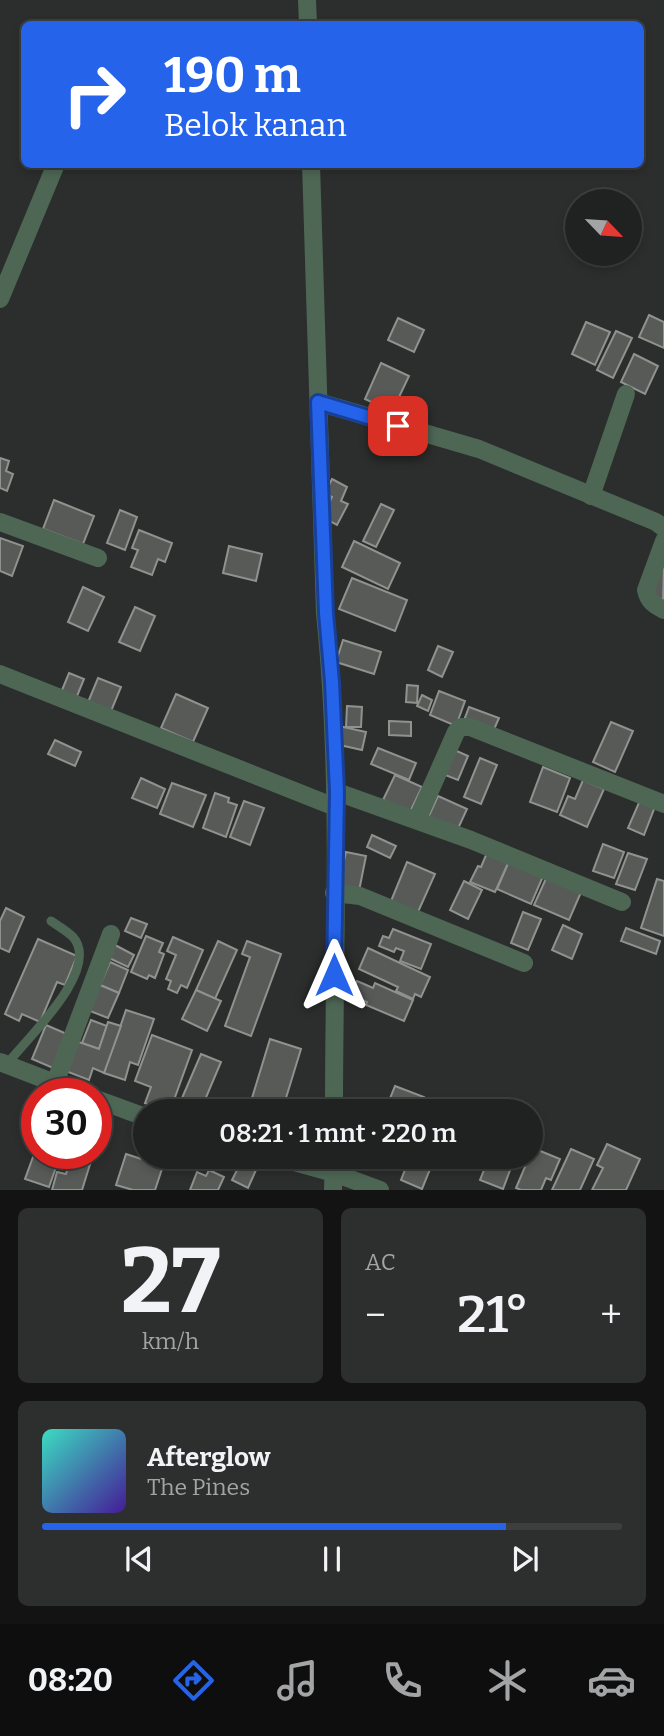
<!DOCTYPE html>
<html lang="id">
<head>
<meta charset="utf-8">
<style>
  :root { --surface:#202221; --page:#2d2f2e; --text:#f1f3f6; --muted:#a2a4a5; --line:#3d3f3f; --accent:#2563eb }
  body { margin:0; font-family:Bitter,serif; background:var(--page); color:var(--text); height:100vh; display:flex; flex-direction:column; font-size:26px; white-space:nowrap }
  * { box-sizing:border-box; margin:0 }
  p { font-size:23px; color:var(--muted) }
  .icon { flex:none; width:38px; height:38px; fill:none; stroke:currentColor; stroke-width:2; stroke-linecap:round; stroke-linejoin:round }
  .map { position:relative; height:1190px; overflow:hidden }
  .drawer { display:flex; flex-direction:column; gap:18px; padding:18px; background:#121312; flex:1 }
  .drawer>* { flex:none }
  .guide { position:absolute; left:21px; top:21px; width:623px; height:147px; border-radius:10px; box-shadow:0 4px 10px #0003,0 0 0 2px var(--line); background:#2563eb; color:#fff; overflow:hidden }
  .needle { width:46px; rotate:115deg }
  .tools { position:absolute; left:565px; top:189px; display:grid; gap:14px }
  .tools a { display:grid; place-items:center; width:77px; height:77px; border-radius:50%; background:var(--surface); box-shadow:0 4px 10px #0003,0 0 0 2px var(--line); font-size:35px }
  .speed { position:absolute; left:21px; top:1078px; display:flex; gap:14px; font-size:35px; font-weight:700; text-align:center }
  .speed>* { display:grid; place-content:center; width:91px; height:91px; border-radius:50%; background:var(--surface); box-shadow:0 4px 10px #0003,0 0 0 2px var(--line); line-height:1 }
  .speed .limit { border:10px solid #d22; background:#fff; color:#111 }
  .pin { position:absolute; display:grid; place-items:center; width:60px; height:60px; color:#fff; margin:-30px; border-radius:14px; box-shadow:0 4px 10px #0006 }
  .me { position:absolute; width:77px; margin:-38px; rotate:0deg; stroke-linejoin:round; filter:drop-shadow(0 0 5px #0008) }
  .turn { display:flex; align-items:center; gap:24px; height:147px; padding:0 28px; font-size:32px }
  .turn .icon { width:91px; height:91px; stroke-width:2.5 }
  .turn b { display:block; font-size:49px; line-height:60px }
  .big { font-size:52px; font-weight:600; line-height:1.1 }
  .drawer .card { flex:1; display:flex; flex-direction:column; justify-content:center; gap:10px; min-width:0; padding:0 24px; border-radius:10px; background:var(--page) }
  .drawer .dial { align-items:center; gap:0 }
  .dial b { font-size:91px; line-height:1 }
  .song { display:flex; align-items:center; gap:21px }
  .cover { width:84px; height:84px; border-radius:10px; background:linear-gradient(135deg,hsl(170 70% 55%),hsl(260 70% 35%)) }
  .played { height:7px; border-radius:4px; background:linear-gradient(90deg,var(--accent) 80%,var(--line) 80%) }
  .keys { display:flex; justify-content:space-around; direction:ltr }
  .heat { display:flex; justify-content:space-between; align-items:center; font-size:38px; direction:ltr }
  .drawer .tiles { flex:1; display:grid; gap:18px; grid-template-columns:1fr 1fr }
  .card:last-child { grid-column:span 2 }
  .trip { position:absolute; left:133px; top:1099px; width:410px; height:70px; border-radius:35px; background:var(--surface); box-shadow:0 4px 10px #0003,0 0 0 2px var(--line); font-weight:600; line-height:70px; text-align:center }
  .tabs { display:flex; height:112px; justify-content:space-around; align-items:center; background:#0d0e0d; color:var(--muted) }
  .tabs .icon { width:49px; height:49px }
  .tabs .active { color:var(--accent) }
  .tabs b { font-size:32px; color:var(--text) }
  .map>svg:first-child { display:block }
</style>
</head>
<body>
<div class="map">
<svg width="664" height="1190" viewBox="0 0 664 1190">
  <rect width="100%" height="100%" fill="#2b2e2c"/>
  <g fill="#585a58" stroke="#8f928f" stroke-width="2">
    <path d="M649 315 664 322V348L639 337Z"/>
    <path d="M398 318 424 330 414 352 388 340Z"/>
    <path d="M586 322 610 332 595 365 572 354Z"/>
    <path d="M616 331 632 338 613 378 597 370Z"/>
    <path d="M634 354 658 366 645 394 621 382Z"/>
    <path d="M381 363 409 376 392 412 365 399Z"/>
    <path d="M0 458 9 461 6 471 13 474 7 491 0 488Z"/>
    <path d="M332 479 347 487 341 501 348 504 337 525 322 517 332 497 325 493Z"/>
    <path d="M54 500 94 516 83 544 43 529Z"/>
    <path d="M381 504 394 510 376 547 363 541Z"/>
    <path d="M120 510 137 517 125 550 107 543Z"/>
    <path d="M139 530 172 543 165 562 158 559 152 575 131 567 138 550 132 548Z"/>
    <path d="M0 538 23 546 12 576 0 571Z"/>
    <path d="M354 541 400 563 388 589 342 567Z"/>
    <path d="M229 546 262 554 256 581 223 573Z"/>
    <path d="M659 565 664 567 663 600 647 593Z"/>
    <path d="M352 578 407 600 395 631 339 609Z"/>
    <path d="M83 587 104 597 88 631 68 622Z"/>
    <path d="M135 607 155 616 140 651 119 642Z"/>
    <path d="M343 640 381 652 374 674 336 662Z"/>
    <path d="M438 646 453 652 442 677 428 670Z"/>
    <path d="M69 673 84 679 75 701 60 695Z"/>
    <path d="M98 678 121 687 109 716 86 707Z"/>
    <path d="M407 685 418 686 417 703 406 702Z"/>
    <path d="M439 691 465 701 456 726 430 715Z"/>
    <path d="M176 694 208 708 193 742 161 728Z"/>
    <path d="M422 695 432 700 428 711 417 706Z"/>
    <path d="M347 706 362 707 361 727H346Z"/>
    <path d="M469 707 499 718 492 734 463 723Z"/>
    <path d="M389 721 411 722V736L389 735Z"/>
    <path d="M611 722 633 731 615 772 593 762Z"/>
    <path d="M339 726 366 732 362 750 335 744Z"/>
    <path d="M55 740 81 752 75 766 48 754Z"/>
    <path d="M378 748 416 763 409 780 371 764Z"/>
    <path d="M450 748 468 756 458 780 440 773Z"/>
    <path d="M480 758 497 765 481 804 464 797Z"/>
    <path d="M543 767 570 778 557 812 530 802Z"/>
    <path d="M395 775 422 787 410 812 383 800Z"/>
    <path d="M141 778 165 789 157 808 132 798Z"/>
    <path d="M583 780 604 789 587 827 560 815 568 796 575 799Z"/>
    <path d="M172 783 206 795 193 827 160 814Z"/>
    <path d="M215 793 229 798 228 802 237 805 226 837 203 828Z"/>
    <path d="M438 796 467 809 456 833 427 820Z"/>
    <path d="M641 798 656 804 644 835 628 828Z"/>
    <path d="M244 801 264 808 250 845 230 837Z"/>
    <path d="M372 835 396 846 390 858 367 847Z"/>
    <path d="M603 844 624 852 614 878 593 871Z"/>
    <path d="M489 848 511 857 495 892 470 882 478 866 481 867Z"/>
    <path d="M346 852 366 856 359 891 338 886Z"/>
    <path d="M628 853 647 859 635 890 616 884Z"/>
    <path d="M510 859 544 874 531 904 497 889Z"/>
    <path d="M407 862 435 874 418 912 391 901Z"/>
    <path d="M548 874 582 890 569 920 534 905Z"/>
    <path d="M657 879 664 881V936L641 928Z"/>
    <path d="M464 881 482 890 468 919 450 910Z"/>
    <path d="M6 908 24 917 9 952 0 948V921Z"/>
    <path d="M523 912 541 919 528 950 511 943Z"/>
    <path d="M131 918 147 924 141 938 125 931Z"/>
    <path d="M563 925 582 934 572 959 552 950Z"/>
    <path d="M626 928 660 941 656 954 621 941Z"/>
    <path d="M393 929 431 944 421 969 400 961 404 951 396 948 394 952 379 946 383 936 389 938Z"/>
    <path d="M146 936 163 943 159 952 164 954 155 978 149 975 147 979 131 972Z"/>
    <path d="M173 937 203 950 187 988 181 985 177 993 168 989 171 981 166 979 176 955 167 951Z"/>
    <path d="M38 939 77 956 65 985 57 982 40 1022 22 1014 19 1021 5 1014Z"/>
    <path d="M218 941 237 950 215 999 196 990Z"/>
    <path d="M247 941 281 954 251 1036 225 1026 250 957 242 954Z"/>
    <path d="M115 945 134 955 128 967 109 958Z"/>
    <path d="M368 948 430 977 421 997 415 994 413 999 396 991 398 987 359 969Z"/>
    <path d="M110 962 128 970 119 993 100 985Z"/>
    <path d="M357 981 373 988 375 983 413 1000 404 1021 366 1005 367 1002 351 995Z"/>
    <path d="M100 985 119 993 108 1018 90 1011Z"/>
    <path d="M196 990 221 1001 207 1031 182 1019Z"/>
    <path d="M126 1010 154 1019 138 1065 130 1062 125 1080 104 1073Z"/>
    <path d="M91 1020 107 1026 99 1049 82 1043Z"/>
    <path d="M108 1022 121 1026 104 1073 93 1068 89 1080 63 1070 73 1040 99 1049Z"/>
    <path d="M46 1025 67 1034 53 1068 32 1059Z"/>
    <path d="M152 1035 192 1050 170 1111 145 1103 151 1087 135 1081Z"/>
    <path d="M270 1039 301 1049 282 1111H248Z"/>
    <path d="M201 1054 221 1062 202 1107 182 1098Z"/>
    <path d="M395 1086 424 1097 419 1111H385Z"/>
    <path d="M607 1144 640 1159 626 1190H592L603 1168 597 1165Z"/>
    <path d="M37 1146V1153H61L49 1187 25 1179Z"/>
    <path d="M533 1148 560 1159 551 1180 546 1178 541 1190H521L516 1188Z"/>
    <path d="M571 1149 594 1159 580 1190H552Z"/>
    <path d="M72 1153H83V1155L92 1158 82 1190H52L57 1172 66 1174Z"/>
    <path d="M126 1154 163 1166 155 1190H133L116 1185Z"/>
    <path d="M343 1157H367L366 1165 342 1162Z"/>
    <path d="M410 1157H435L422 1189 401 1180Z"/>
    <path d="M479 1157H515L503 1189 480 1180 488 1160Z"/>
    <path d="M241 1162 256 1170 248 1188 232 1180Z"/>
    <path d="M209 1170 224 1177 218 1190H190L197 1172 206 1176Z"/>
  </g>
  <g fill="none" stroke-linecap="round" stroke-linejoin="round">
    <path stroke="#4e6755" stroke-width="9" d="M7 1064C25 1040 102 970 73 937 67 931 58 926 51 921"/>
    <g stroke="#4e6755" stroke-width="18">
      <path d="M307 0 308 24"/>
      <path d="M311 164 325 613C342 778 334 945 334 1111"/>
      <path d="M0 299 56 164"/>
      <path d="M318 402 479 449 656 522 664 528"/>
      <path d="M591 496 626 394"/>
      <path d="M0 522 98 558"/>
      <path d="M664 541 646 590C648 601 654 605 664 610"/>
      <path d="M0 674 335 807"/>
      <path d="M337 792 471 840 622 902"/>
      <path d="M417 820 456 732 461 727H470L664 804"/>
      <path d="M334 893 360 896 524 963"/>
      <path d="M0 1062 83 1094"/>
      <path d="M55 1083 111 934"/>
      <path d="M96 1099 145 1117"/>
      <path d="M276 1157 334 1173 380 1190"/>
      <path d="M333 1190 334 1157"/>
    </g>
  </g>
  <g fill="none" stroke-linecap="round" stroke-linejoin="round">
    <g stroke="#184099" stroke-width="18">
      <path id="route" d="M334 975 337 792 332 682 326 613 318 402 398 426"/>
    </g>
    <use href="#route" stroke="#2563eb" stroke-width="12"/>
  </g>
</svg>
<div class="tools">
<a><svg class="needle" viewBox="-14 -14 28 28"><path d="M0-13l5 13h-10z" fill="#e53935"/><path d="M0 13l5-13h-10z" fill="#a2a4a5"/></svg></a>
</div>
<div class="speed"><div class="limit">30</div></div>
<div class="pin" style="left:398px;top:426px;background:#d93025"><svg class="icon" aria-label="arrive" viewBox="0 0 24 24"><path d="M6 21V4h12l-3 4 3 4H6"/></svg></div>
<svg class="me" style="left:334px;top:975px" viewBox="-20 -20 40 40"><path d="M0-17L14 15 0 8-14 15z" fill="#2563eb" stroke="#fff" stroke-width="4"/></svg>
<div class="trip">08:21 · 1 mnt · 220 m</div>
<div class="guide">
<div class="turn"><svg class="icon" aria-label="right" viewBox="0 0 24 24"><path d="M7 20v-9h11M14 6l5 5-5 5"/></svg><div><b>190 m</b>Belok kanan</div></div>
</div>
</div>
<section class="drawer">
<div class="tiles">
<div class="card dial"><b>27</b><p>km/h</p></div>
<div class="card"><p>AC</p>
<div class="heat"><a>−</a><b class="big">21°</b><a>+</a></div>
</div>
<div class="card">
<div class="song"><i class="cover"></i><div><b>Afterglow</b><p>The Pines</p></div></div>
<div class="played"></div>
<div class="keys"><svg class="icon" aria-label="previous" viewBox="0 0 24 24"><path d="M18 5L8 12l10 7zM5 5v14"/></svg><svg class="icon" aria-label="pause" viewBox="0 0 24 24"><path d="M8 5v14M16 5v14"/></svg><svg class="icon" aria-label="next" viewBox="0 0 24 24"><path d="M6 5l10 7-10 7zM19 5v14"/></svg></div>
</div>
</div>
</section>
<nav class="tabs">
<b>08:20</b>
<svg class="icon active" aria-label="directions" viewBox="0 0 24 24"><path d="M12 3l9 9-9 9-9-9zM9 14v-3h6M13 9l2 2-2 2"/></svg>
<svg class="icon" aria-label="music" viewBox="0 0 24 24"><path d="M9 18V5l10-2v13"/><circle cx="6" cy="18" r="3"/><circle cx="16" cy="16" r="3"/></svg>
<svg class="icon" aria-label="phone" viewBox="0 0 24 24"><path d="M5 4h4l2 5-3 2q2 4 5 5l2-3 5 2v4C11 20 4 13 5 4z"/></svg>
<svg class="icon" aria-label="climate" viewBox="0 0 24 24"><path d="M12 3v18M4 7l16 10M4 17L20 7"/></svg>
<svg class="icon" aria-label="car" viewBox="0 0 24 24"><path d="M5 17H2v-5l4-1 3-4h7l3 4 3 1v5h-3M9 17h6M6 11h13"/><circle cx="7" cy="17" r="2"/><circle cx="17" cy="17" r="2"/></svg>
</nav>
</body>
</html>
